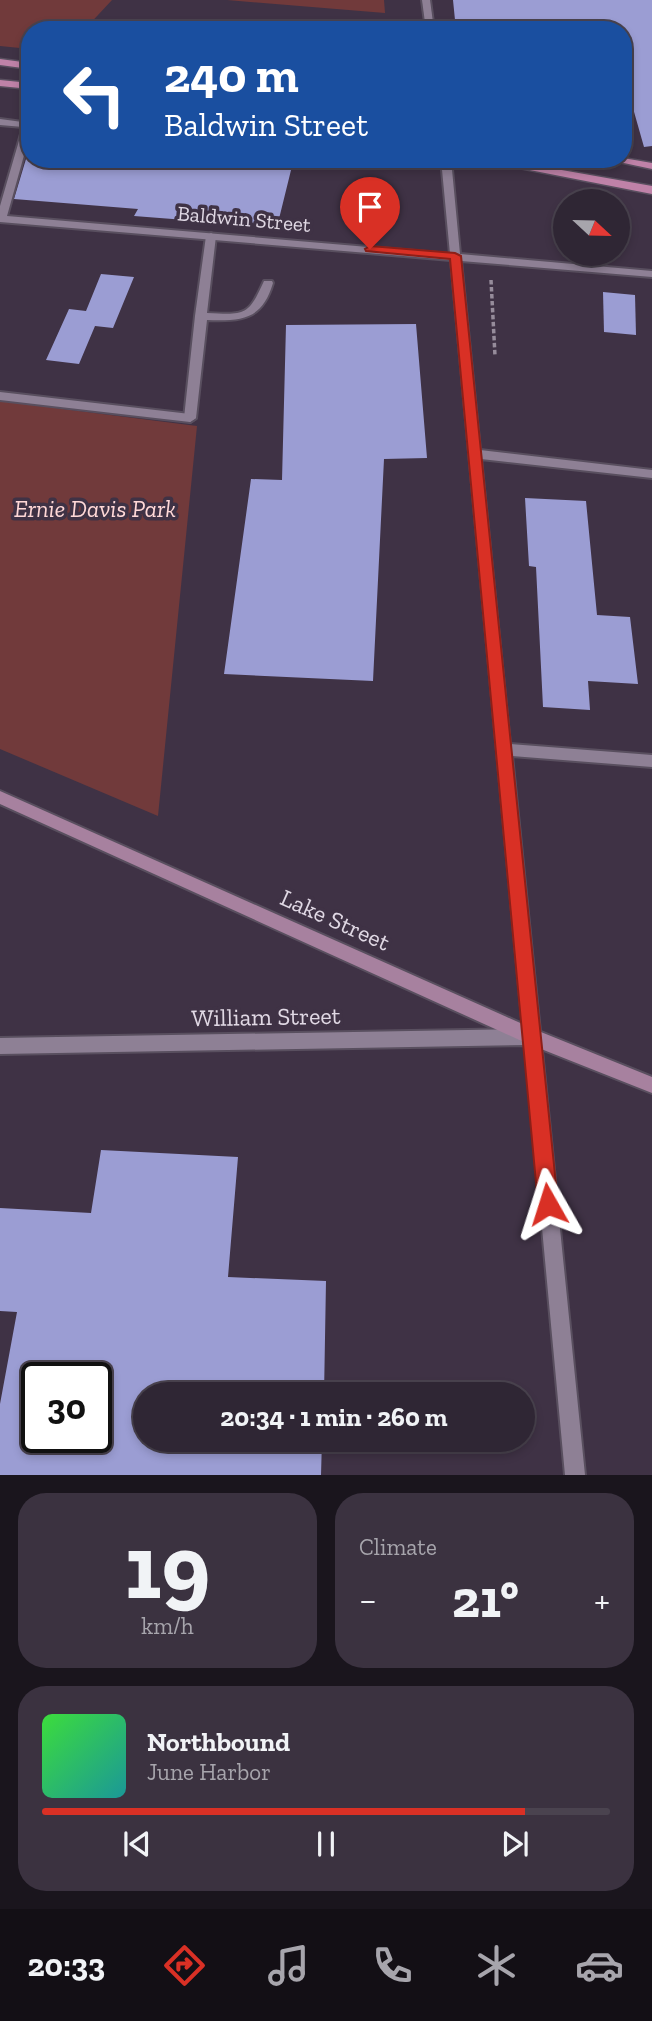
<!DOCTYPE html>
<html lang="en">
<head>
<meta charset="utf-8">
<style>
  :root { --surface:#2f2634; --page:#3b3240; --text:#f1f3f6; --muted:#a7a5ac; --line:#4a434f; --accent:#d93025 }
  body { margin:0; font-family:"Zilla Slab",serif; background:var(--page); color:var(--text); height:100vh; display:flex; flex-direction:column; font-size:26px; white-space:nowrap }
  * { box-sizing:border-box; margin:0 }
  p { font-size:23px; color:var(--muted) }
  .icon { flex:none; width:38px; height:38px; fill:none; stroke:currentColor; stroke-width:2; stroke-linecap:round; stroke-linejoin:round }
  .map { position:relative; height:1475px; overflow:hidden }
  .side { display:flex; flex-direction:column; gap:18px; padding:18px; background:#1a151d; flex:1 }
  .side>* { flex:none }
  .guide { position:absolute; left:21px; top:21px; width:611px; height:147px; border-radius:28px; box-shadow:0 4px 10px #0003,0 0 0 2px var(--line); background:#1a4fa0; color:#fff; overflow:hidden }
  .needle { width:46px; rotate:112deg }
  .fabs { position:absolute; left:553px; top:189px; display:grid; gap:14px }
  .fabs a { display:grid; place-items:center; width:77px; height:77px; border-radius:50%; background:var(--surface); box-shadow:0 4px 10px #0003,0 0 0 2px var(--line); font-size:35px }
  .speed { position:absolute; left:21px; top:1362px; display:flex; gap:14px; font-size:35px; font-weight:700; text-align:center }
  .speed>* { display:grid; place-content:center; width:91px; height:91px; border-radius:50%; background:var(--surface); box-shadow:0 4px 10px #0003,0 0 0 2px var(--line); line-height:1 }
  .speed .limit { border:4px solid #111; border-radius:10px; background:#fff; color:#111 }
  .pin { position:absolute; display:grid; place-items:center; width:60px; height:60px; color:#fff; margin:-72px -30px; border-radius:50% 50% 50% 0; rotate:-45deg; box-shadow:0 0 7px #0007 }
  .pin .icon { rotate:45deg }
  .me { position:absolute; width:77px; margin:-38px; rotate:354deg; stroke-linejoin:round; filter:drop-shadow(0 0 5px #0008) }
  .turn { display:flex; align-items:center; gap:24px; height:147px; padding:0 28px; font-size:32px }
  .turn .icon { width:91px; height:91px; stroke-width:2.5 }
  .turn b { display:block; font-size:49px; line-height:60px }
  .big { font-size:52px; font-weight:800; line-height:1.1 }
  .side .widget { flex:1; display:flex; flex-direction:column; justify-content:center; gap:10px; min-width:0; padding:0 24px; border-radius:28px; background:var(--page) }
  .side .dial { align-items:center; gap:0 }
  .dial b { font-size:91px; line-height:1 }
  .song { display:flex; align-items:center; gap:21px }
  .cover { width:84px; height:84px; border-radius:10px; background:linear-gradient(135deg,hsl(120 70% 55%),hsl(180 70% 35%)) }
  .played { height:7px; border-radius:4px; background:linear-gradient(90deg,var(--accent) 85%,var(--line) 85%) }
  .keys { display:flex; justify-content:space-around; direction:ltr }
  .heat { display:flex; justify-content:space-between; align-items:center; font-size:38px; direction:ltr }
  .side .tiles { flex:1; display:grid; gap:18px; grid-template-columns:1fr 1fr }
  .widget:last-child { grid-column:span 2 }
  .trip { position:absolute; left:133px; top:1382px; width:402px; height:70px; border-radius:35px; background:var(--surface); box-shadow:0 4px 10px #0003,0 0 0 2px var(--line); font-weight:800; line-height:70px; text-align:center }
  .tabs { display:flex; height:112px; justify-content:space-around; align-items:center; background:#130f15; color:var(--muted) }
  .tabs .icon { width:49px; height:49px }
  .tabs .selected { color:var(--accent) }
  .tabs b { font-size:32px; color:var(--text) }
  .map>svg:first-child { display:block }
</style>
</head>
<body>
<div class="map">
<svg width="652" height="1475" viewBox="0 0 652 1475">
  <rect width="100%" height="100%" fill="#3f3245"/>
  <g fill="#713a3b">
    <path d="M0 0H112L84 30H30V49L0 46Z"/>
    <path d="M227 0H384L385 13Z"/>
    <path d="M0 401 197 426 158 816 0 749Z"/>
  </g>
  <g fill="#9b9dd3" fill-rule="evenodd">
    <path d="M453 0H652V146L644 147 623 73V30H456Z"/>
    <path d="M26 159H254L293 162 277 227 134 216 138 209 14 199Z"/>
    <path d="M101 274 134 277 113 328 95 326 79 364 46 360 69 309 86 311Z"/>
    <path d="M603 292 635 295 636 335 604 332Z"/>
    <path d="M416 324 427 458 384 459 373 681 224 674 251 479 282 480 286 325Z"/>
    <path d="M525 498 586 501 597 615 630 617 638 684 588 681 590 710 543 707 536 567 529 566Z"/>
    <path d="M101 1150 238 1157 228 1277 326 1281 324 1395H145V1440H322L321 1475H0V1404L17 1312 0 1311V1208L91 1213ZM37 1377H96V1437H37Z"/>
  </g>
  <g fill="none" stroke-linecap="round" stroke-linejoin="round">
    <g stroke="#594f5f" stroke-width="4">
      <path id="lane" d="M211 233 216 236 207 313C246 315 248 316 264 281H272L273 283C262 320 242 321 207 320L196 418 190 422 184 418 195 316 206 236Z"/>
    </g>
    <g stroke="#594f5f" stroke-width="4">
      <g id="street">
        <path d="M422 0H430L434 30H426Z"/>
        <path d="M0 119 30 123V134L7 216 450 254 441 159H451L460 254 652 271V277L461 261 480 450 652 470V478L481 459 510 744 652 755V767L512 756 585 1475H565L525 1045 0 1054V1038L523 1029 451 260 0 222V206L23 127 0 125Z"/>
        <path d="M0 392 190 414 196 418 190 422 0 400Z"/>
      </g>
    </g>
    <g stroke="#594f5f" stroke-width="4">
      <path id="secondary" d="M0 791 536 1030 652 1077V1093L526 1043 0 804Z"/>
    </g>
    <g stroke="#594f5f" stroke-width="3">
      <g id="primary">
        <path d="M0 59 30 63V69L0 65Z"/>
        <path d="M0 80 30 83V89L0 86Z"/>
        <path d="M623 158 652 163V169L605 159Z"/>
        <path d="M474 159H500L652 186V194Z"/>
      </g>
    </g>
    <path stroke="#968c9b" stroke-width="3.5" stroke-dasharray="4.5 2.5" stroke-linecap="butt" d="M491 280 495 356"/>
    <use href="#lane" fill="#8e8095" fill-rule="evenodd"/>
    <use href="#street" fill="#8e8095" fill-rule="evenodd"/>
    <use href="#secondary" fill="#a7819f" fill-rule="evenodd"/>
    <use href="#primary" fill="#bf82a8" fill-rule="evenodd"/>
  </g>
  <path fill="#d93025" stroke="#8d1f18" stroke-width="2" d="M370 246 455 253 461 256 558 1204 555 1211 548 1214 541 1211 538 1204 450 259 366 251 365 249Z"/>
  <g text-anchor="middle" stroke-width="7" stroke-linejoin="round" paint-order="stroke">
    <g font-size="21" fill="#e0d8e4" stroke="#3f3245">
      <text transform="translate(244 219) rotate(5)" y="7">Baldwin Street</text>
    </g>
    <g font-size="24" font-style="italic" fill="#ffd8d7" stroke="#3f3245">
      <text x="95" y="517">Ernie Davis Park</text>
    </g>
    <g font-size="24" fill="#e0d8e4" stroke="#3f3245">
      <text transform="translate(335 920) rotate(24)" y="8">Lake Street</text>
      <text transform="translate(266 1017) rotate(-1)" y="8">William Street</text>
    </g>
  </g>
</svg>
<div class="fabs">
<a><svg class="needle" viewBox="-14 -14 28 28"><path d="M0-13l5 13h-10z" fill="#e53935"/><path d="M0 13l5-13h-10z" fill="#a7a5ac"/></svg></a>
</div>
<div class="speed"><div class="limit">30</div></div>
<div class="pin" style="left:370px;top:249px;background:#d93025"><svg class="icon" aria-label="arrive" viewBox="0 0 24 24"><path d="M6 21V4h12l-3 4 3 4H6"/></svg></div>
<svg class="me" style="left:548px;top:1204px" viewBox="-20 -20 40 40"><path d="M0-17L14 15 0 8-14 15z" fill="#d93025" stroke="#fff" stroke-width="4"/></svg>
<div class="trip">20:34 · 1 min · 260 m</div>
<div class="guide">
<div class="turn"><svg class="icon" aria-label="left" viewBox="0 0 24 24"><path d="M17 20v-9H6M10 6l-5 5 5 5"/></svg><div><b>240 m</b>Baldwin Street</div></div>
</div>
</div>
<section class="side">
<div class="tiles">
<div class="widget dial"><b>19</b><p>km/h</p></div>
<div class="widget"><p>Climate</p>
<div class="heat"><a>−</a><b class="big">21°</b><a>+</a></div>
</div>
<div class="widget">
<div class="song"><i class="cover"></i><div><b>Northbound</b><p>June Harbor</p></div></div>
<div class="played"></div>
<div class="keys"><svg class="icon" aria-label="previous" viewBox="0 0 24 24"><path d="M18 5L8 12l10 7zM5 5v14"/></svg><svg class="icon" aria-label="pause" viewBox="0 0 24 24"><path d="M8 5v14M16 5v14"/></svg><svg class="icon" aria-label="next" viewBox="0 0 24 24"><path d="M6 5l10 7-10 7zM19 5v14"/></svg></div>
</div>
</div>
</section>
<nav class="tabs">
<b>20:33</b>
<svg class="icon selected" aria-label="directions" viewBox="0 0 24 24"><path d="M12 3l9 9-9 9-9-9zM9 14v-3h6M13 9l2 2-2 2"/></svg>
<svg class="icon" aria-label="music" viewBox="0 0 24 24"><path d="M9 18V5l10-2v13"/><circle cx="6" cy="18" r="3"/><circle cx="16" cy="16" r="3"/></svg>
<svg class="icon" aria-label="phone" viewBox="0 0 24 24"><path d="M5 4h4l2 5-3 2q2 4 5 5l2-3 5 2v4C11 20 4 13 5 4z"/></svg>
<svg class="icon" aria-label="climate" viewBox="0 0 24 24"><path d="M12 3v18M4 7l16 10M4 17L20 7"/></svg>
<svg class="icon" aria-label="car" viewBox="0 0 24 24"><path d="M5 17H2v-5l4-1 3-4h7l3 4 3 1v5h-3M9 17h6M6 11h13"/><circle cx="7" cy="17" r="2"/><circle cx="17" cy="17" r="2"/></svg>
</nav>
</body>
</html>
